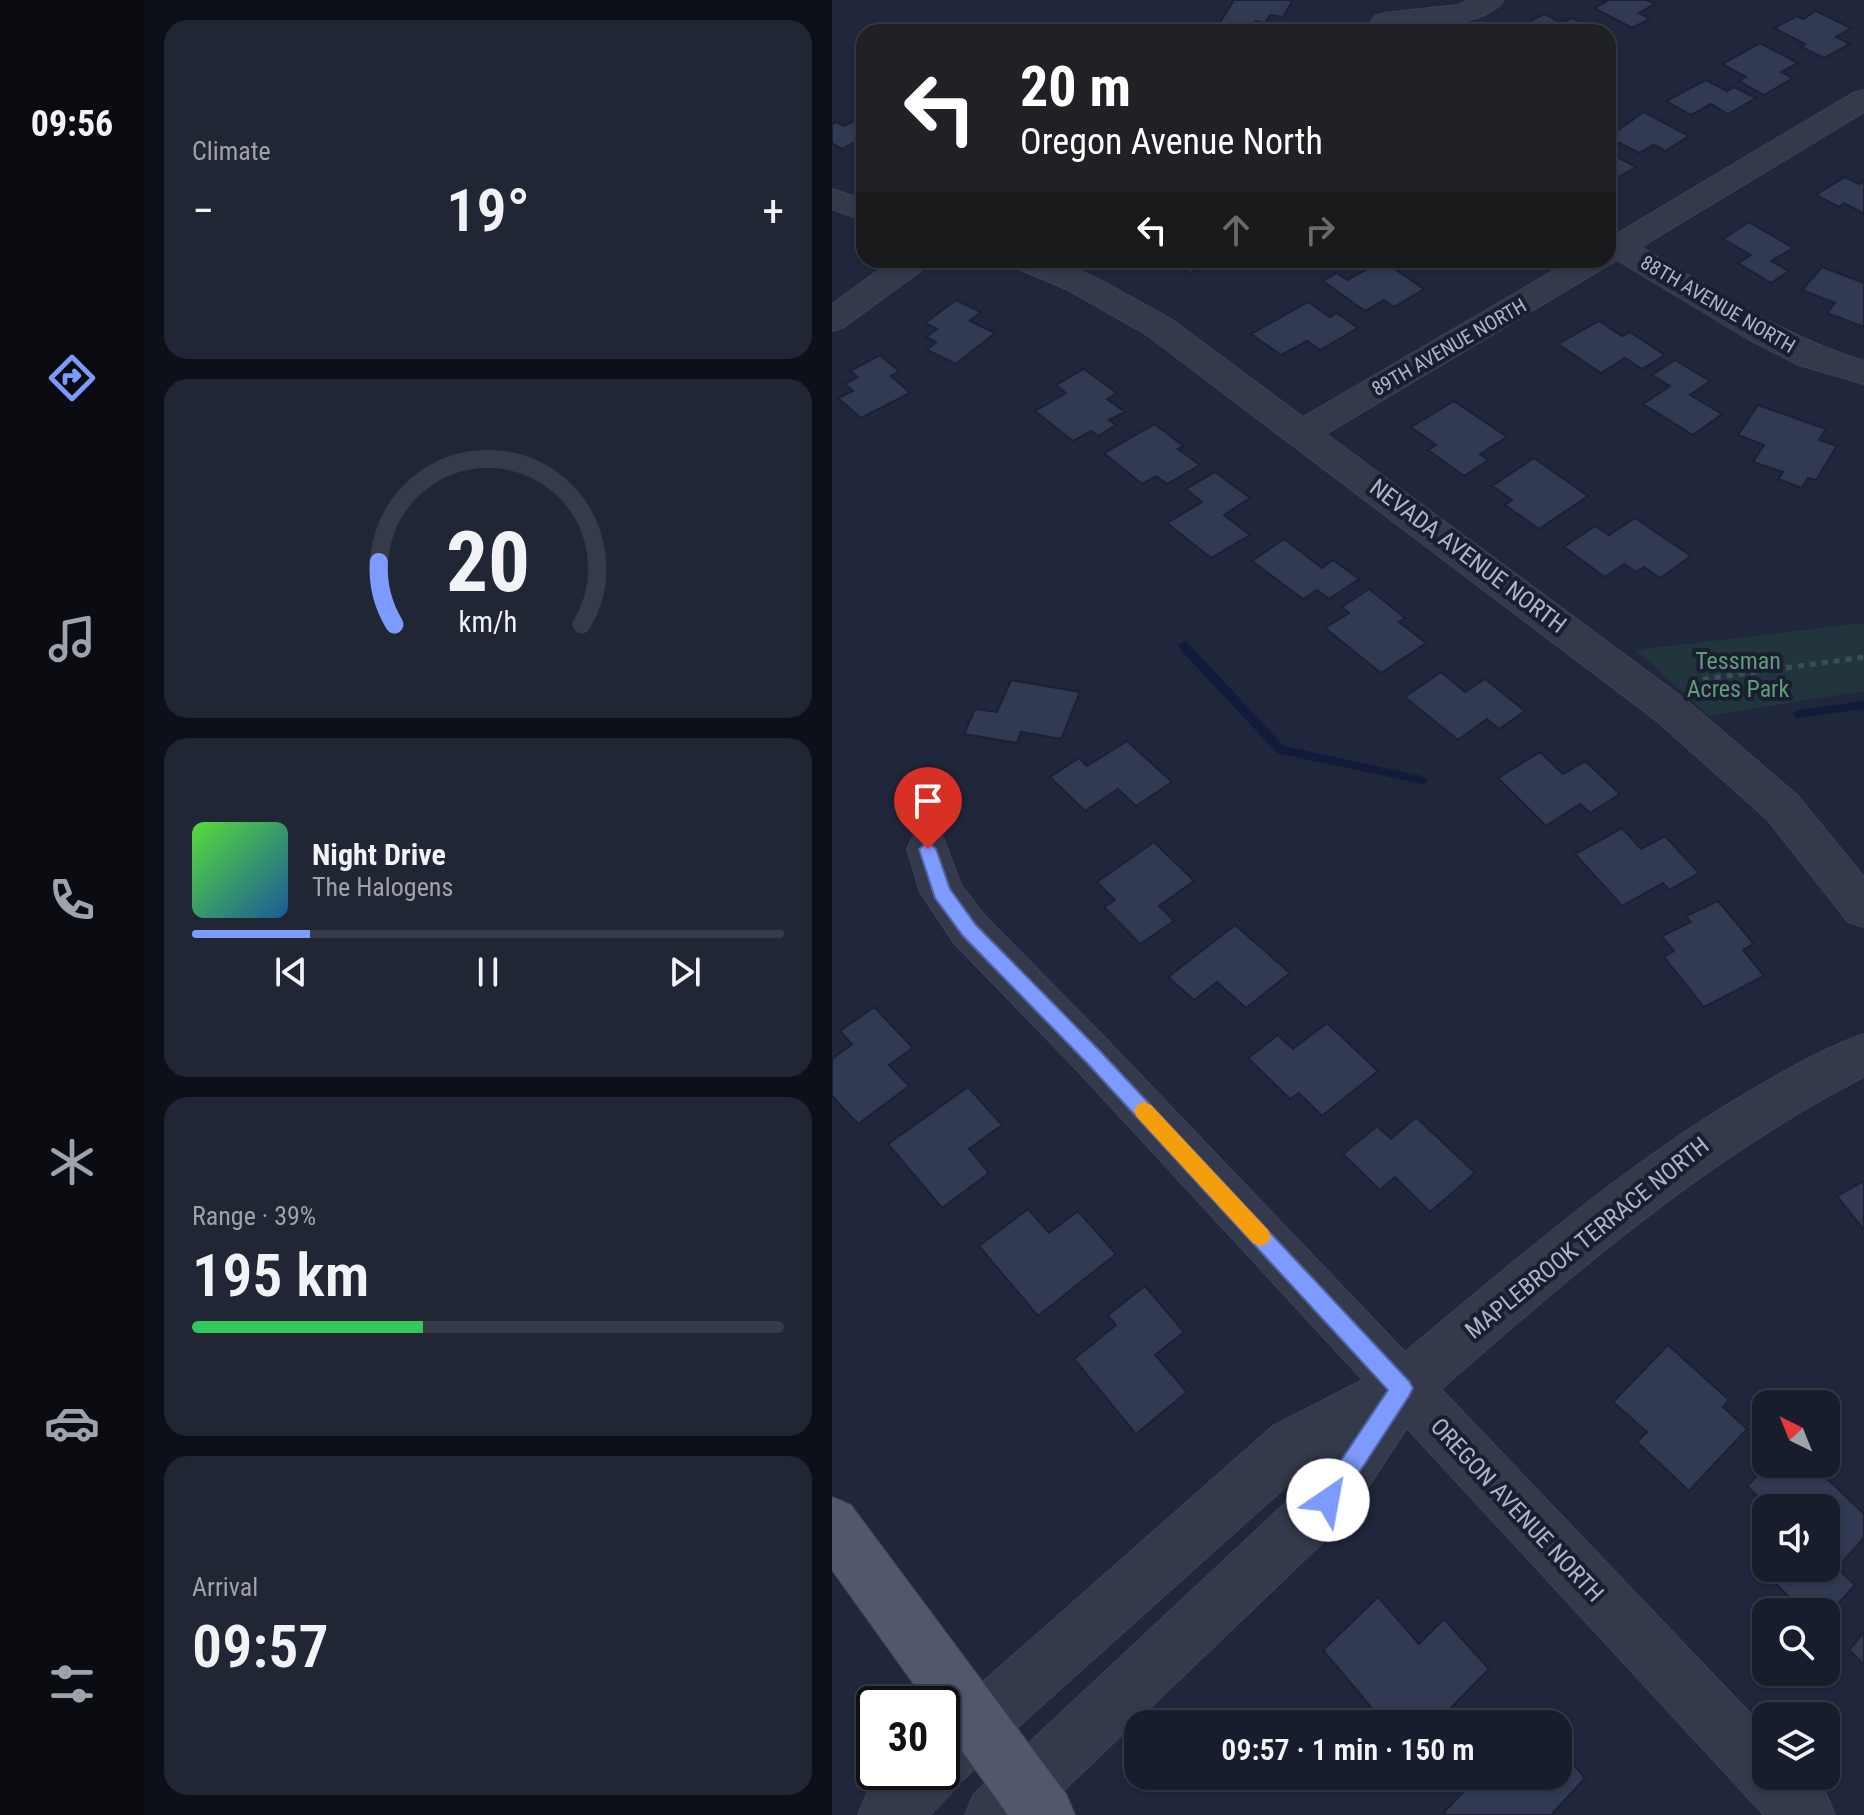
<!DOCTYPE html>
<html lang="en">
<head>
<meta charset="utf-8">
<style>
  :root { --surface:#181d2d; --page:#212635; --text:#f1f3f6; --muted:#9fa2aa; --line:#363b49; --accent:#7d9aff }
  body { margin:0; font-family:"Roboto Condensed",sans-serif; background:var(--page); color:var(--text); height:100vh; display:flex; flex-direction:column; font-size:30px; white-space:nowrap }
  * { box-sizing:border-box; margin:0 }
  p { font-size:26px; color:var(--muted) }
  .icon { flex:none; width:44px; height:44px; fill:none; stroke:currentColor; stroke-width:2; stroke-linecap:round; stroke-linejoin:round }
  .map { position:relative; flex:1; overflow:hidden }
  .details { display:flex; flex-direction:column; gap:20px; padding:20px; background:#0d1019; width:688px }
  .details>* { flex:none }
  .hud { position:absolute; left:24px; top:24px; width:760px; height:244px; border-radius:24px; box-shadow:0 2px 6px #0004,0 0 0 2px var(--line); background:#202124; color:#fff; overflow:hidden }
  .needle { width:52px; rotate:317deg }
  .buttons { position:absolute; left:920px; top:1390px; display:grid; gap:16px }
  .buttons a { display:grid; place-items:center; width:88px; height:88px; border-radius:16px; background:var(--surface); box-shadow:0 2px 6px #0004,0 0 0 2px var(--line); font-size:40px }
  .speed { position:absolute; left:24px; top:1686px; display:flex; gap:16px; font-size:40px; font-weight:700; text-align:center }
  .speed>* { display:grid; place-content:center; width:104px; height:104px; border-radius:50%; background:var(--surface); box-shadow:0 2px 6px #0004,0 0 0 2px var(--line); line-height:1 }
  .speed .limit { border:4px solid #111; border-radius:12px; background:#fff; color:#111 }
  .pin { position:absolute; display:grid; place-items:center; width:68px; height:68px; color:#fff; margin:-82px -34px; border-radius:50% 50% 50% 0; rotate:-45deg; box-shadow:0 0 8px #0007 }
  .pin .icon { rotate:45deg }
  .me { position:absolute; width:88px; margin:-44px; rotate:33deg; stroke-linejoin:round; filter:drop-shadow(0 0 6px #0008) }
  .turn { display:flex; align-items:center; gap:28px; height:168px; padding:0 32px; font-size:36px }
  .turn .icon { width:104px; height:104px; stroke-width:2.5 }
  .turn b { display:block; font-size:56px; line-height:68px }
  .lanes { display:flex; align-items:center; height:76px; padding:0 32px; background:#0003; justify-content:center; gap:40px; direction:ltr }
  .lanes .off { opacity:.35 }
  .big { font-size:60px; font-weight:600; line-height:1.1 }
  .details .card { flex:1; display:flex; flex-direction:column; justify-content:center; gap:12px; min-width:0; padding:0 28px; border-radius:24px; background:var(--page) }
  .details .dial { align-items:center; gap:0 }
  .dial svg { height:208px; overflow:visible; fill:none; stroke:var(--line); stroke-width:7; stroke-linecap:round; text-anchor:middle }
  .dial text { fill:var(--text); stroke:none }
  .song { display:flex; align-items:center; gap:24px }
  .cover { width:96px; height:96px; border-radius:12px; background:linear-gradient(135deg,hsl(110 70% 55%),hsl(210 70% 35%)) }
  .played { height:8px; border-radius:4px; background:linear-gradient(90deg,var(--accent) 20%,var(--line) 20%) }
  .keys { display:flex; justify-content:space-around; direction:ltr }
  .heat { display:flex; justify-content:space-between; align-items:center; font-size:44px; direction:ltr }
  .charge { height:12px; border-radius:6px; background:linear-gradient(90deg,#34c759 39%,var(--line) 0) }
  .trip { position:absolute; left:292px; top:1710px; width:448px; height:80px; border-radius:24px; background:var(--surface); box-shadow:0 2px 6px #0004,0 0 0 2px var(--line); font-weight:600; line-height:80px; text-align:center }
  main { display:flex; flex:1; min-height:0 }
  .tabs { display:flex; flex-direction:column; width:144px; justify-content:space-around; align-items:center; background:#0a0c12; color:var(--muted) }
  .tabs .icon { width:56px; height:56px }
  .tabs .selected { color:var(--accent) }
  .tabs b { font-size:36px; color:var(--text) }
  .map>svg:first-child { display:block }
</style>
</head>
<body>
<main>
<nav class="tabs">
<b>09:56</b>
<svg class="icon selected" aria-label="directions" viewBox="0 0 24 24"><path d="M12 3l9 9-9 9-9-9zM9 14v-3h6M13 9l2 2-2 2"/></svg>
<svg class="icon" aria-label="music" viewBox="0 0 24 24"><path d="M9 18V5l10-2v13"/><circle cx="6" cy="18" r="3"/><circle cx="16" cy="16" r="3"/></svg>
<svg class="icon" aria-label="phone" viewBox="0 0 24 24"><path d="M5 4h4l2 5-3 2q2 4 5 5l2-3 5 2v4C11 20 4 13 5 4z"/></svg>
<svg class="icon" aria-label="climate" viewBox="0 0 24 24"><path d="M12 3v18M4 7l16 10M4 17L20 7"/></svg>
<svg class="icon" aria-label="car" viewBox="0 0 24 24"><path d="M5 17H2v-5l4-1 3-4h7l3 4 3 1v5h-3M9 17h6M6 11h13"/><circle cx="7" cy="17" r="2"/><circle cx="17" cy="17" r="2"/></svg>
<svg class="icon" aria-label="filters" viewBox="0 0 24 24"><path d="M4 7h16M4 17h16"/><circle cx="9" cy="7" r="2"/><circle cx="15" cy="17" r="2"/></svg>
</nav>
<section class="details">
<div class="card"><p>Climate</p>
<div class="heat"><a>−</a><b class="big">19°</b><a>+</a></div>
</div>
<div class="card dial"><svg viewBox="0 0 100 80">
<path d="M14 69A42 42 0 1 1 86 69"/>
<path d="M14 69A42 42 0 0 1 8 45" stroke="#7d9aff"/>
<text x="50" y="56" font-size="32" font-weight="700">20</text>
<text x="50" y="72" font-size="11">km/h</text>
</svg></div>
<div class="card">
<div class="song"><i class="cover"></i><div><b>Night Drive</b><p>The Halogens</p></div></div>
<div class="played"></div>
<div class="keys"><svg class="icon" aria-label="previous" viewBox="0 0 24 24"><path d="M18 5L8 12l10 7zM5 5v14"/></svg><svg class="icon" aria-label="pause" viewBox="0 0 24 24"><path d="M8 5v14M16 5v14"/></svg><svg class="icon" aria-label="next" viewBox="0 0 24 24"><path d="M6 5l10 7-10 7zM19 5v14"/></svg></div>
</div>
<div class="card"><p>Range · 39%</p><b class="big">195 km</b><div class="charge"></div></div>
<div class="card"><p>Arrival</p><b class="big">09:57</b></div>
</section>
<div class="map">
<svg width="1032" height="1815" viewBox="0 0 1032 1815">
  <rect width="100%" height="100%" fill="#20273c"/>
  <path fill="#22353d" d="M1032 623V691L877 716 804 650Z"/>
  <g fill="none" stroke-linecap="round" stroke-linejoin="round">
    <g fill="#121c3a" fill-rule="evenodd">
      <path d="M351 641 355 642 452 746 590 776 596 780 594 783 590 784 445 753 347 648 346 645Z"/>
      <path d="M1032 701V709L966 718 960 714 966 710Z"/>
    </g>
  </g>
  <g fill="#313a52" stroke="#1b2133" stroke-width="2">
    <path d="M402 0H461L451 17 438 15 433 23 424 21 419 29 387 24Z"/>
    <path d="M769 0H815L823 4 807 13 818 19 800 28 762 8 774 2Z"/>
    <path d="M984 11 1019 28 1004 37 1018 44 992 58 969 47 973 44 942 28 965 16 971 19Z"/>
    <path d="M712 14 730 23 740 18 768 32H689L684 29Z"/>
    <path d="M928 43 966 63 949 72 961 78 932 95 907 81 914 77 890 64Z"/>
    <path d="M874 80 895 91 902 87 924 98 896 114 879 104 859 115 834 101Z"/>
    <path d="M812 112 857 136 833 151 822 145 807 153 776 137Z"/>
    <path d="M32 116V142L28 139 10 149 0 143V124L5 122 12 126Z"/>
    <path d="M782 155 804 167 776 183V158Z"/>
    <path d="M1013 177 1027 184 1032 181V214L1012 203 1007 207 984 195Z"/>
    <path d="M917 222 961 248 939 261 957 271 939 283 906 263 919 255 891 239Z"/>
    <path d="M320 260H378L358 273 340 263 333 267Z"/>
    <path d="M551 261 592 289 562 307 552 300 533 311 491 281 505 273 515 280Z"/>
    <path d="M990 267 1032 283V327L995 313 1003 303 970 290Z"/>
    <path d="M124 300 149 312 138 321 163 333 124 364 95 350 104 342 94 337 105 329 93 323Z"/>
    <path d="M476 302 498 317 505 313 526 328 488 350 475 341 449 355 419 334Z"/>
    <path d="M767 321 790 336 798 332 833 355 810 369 793 358 769 373 726 344Z"/>
    <path d="M48 355 67 371 59 376 78 393 29 418 6 398 21 391 13 384 26 377 18 371Z"/>
    <path d="M843 360 878 381 858 395 890 414 861 435 811 404 838 386 820 375Z"/>
    <path d="M252 369 285 393 275 399 293 412 277 420 284 425 266 436 259 431 241 441 203 411 234 393 224 385Z"/>
    <path d="M622 401 675 437 648 454 656 460 632 476 596 450 604 445 579 427Z"/>
    <path d="M926 405 994 429 987 440 1005 446 984 480 976 478 970 488 946 479 951 472 921 462 932 445 906 435Z"/>
    <path d="M323 424 351 446 346 449 368 465 335 484 324 476 310 484 272 453Z"/>
    <path d="M702 458 756 496 707 529 673 505 680 500 660 486Z"/>
    <path d="M383 472 418 498 392 515 418 535 379 558 335 523 370 502 354 489Z"/>
    <path d="M803 518 859 556 828 578 812 567 804 572 792 564 773 577 732 547 763 526 777 535Z"/>
    <path d="M452 539 490 568 501 560 527 579 497 599 485 590 471 599 420 561Z"/>
    <path d="M537 589 573 618 567 622 594 643 549 673 493 628 517 613 510 607Z"/>
    <path d="M609 672 633 692 653 679 693 711 667 729 655 719 626 740 573 697Z"/>
    <path d="M179 680 248 692 229 739 189 732 185 743 132 734 143 709 165 712Z"/>
    <path d="M295 741 340 782 304 806 286 789 253 811 218 777 247 758 255 766Z"/>
    <path d="M708 752 731 774 753 761 788 794 758 813 748 804 714 826 666 778Z"/>
    <path d="M790 828 809 849 833 836 867 873 837 890 831 883 790 906 743 854Z"/>
    <path d="M322 842 362 881 327 906 342 921 308 944 272 907 283 900 265 882Z"/>
    <path d="M886 901 922 944 911 950 932 976 872 1007 832 957 842 951 830 936 859 922 854 916Z"/>
    <path d="M403 925 458 973 414 1008 385 982 362 1000 336 977Z"/>
    <path d="M42 1007 81 1048 57 1065 77 1086 26 1124 0 1096V1059L20 1044 8 1031Z"/>
    <path d="M495 1023 546 1071 490 1116 467 1093 458 1099 416 1058 446 1035 461 1049Z"/>
    <path d="M136 1087 170 1125 137 1149 157 1173 110 1208 56 1144Z"/>
    <path d="M584 1117 643 1173 598 1212 563 1177 548 1190 511 1154 545 1126 559 1139Z"/>
    <path d="M1032 1181V1230L1005 1196Z"/>
    <path d="M196 1209 217 1233 246 1211 284 1254 206 1316 147 1246Z"/>
    <path d="M313 1286 352 1332 323 1355 355 1392 304 1434 242 1359 284 1325 276 1315Z"/>
    <path d="M836 1345 897 1400 891 1407 915 1429 857 1491 805 1442 815 1432 781 1402Z"/>
    <path d="M936 1464H980L1032 1514V1538L1005 1568 1023 1585 994 1617V1612H972L921 1561 934 1547V1568H994V1508H938L915 1486Z"/>
    <path d="M546 1597 587 1644 612 1619 657 1669 603 1724H553L491 1650Z"/>
    <path d="M1032 1632V1665L1017 1650Z"/>
    <path d="M726 1747 753 1778 719 1815H615L612 1812 647 1776H726Z"/>
  </g>
  <g fill="none" stroke-linecap="round" stroke-linejoin="round">
    <g stroke="#3d4355" stroke-width="2">
      <g id="minor">
        <path d="M637 0H672C653 28 585 27 553 31L543 28 539 22 543 16 553 13 626 5Z"/>
        <path d="M1032 90V112L809 247C881 289 952 337 1032 361V384L967 365 916 339 785 260 494 434 854 700 965 795 1032 877V927L1016 922 935 819 826 722 315 335 234 289 182 267 178 260H225L274 283 339 319 471 417 740 260H776V239L1021 93Z"/>
        <path d="M0 189 32 200V221L0 209Z"/>
        <path d="M61 260H98L94 267 12 327 0 331V304Z"/>
        <path d="M96 832 111 837 129 885 154 917 278 1043 573 1352C684 1260 793 1164 918 1091 954 1070 992 1048 1032 1034V1077C874 1158 742 1273 609 1389L934 1730V1776H978L994 1794 1003 1815H932L575 1428 515 1519 206 1815H133L142 1794 477 1481 493 1456 479 1464 167 1744 131 1780 123 1783 119 1793 98 1815H26L35 1794 56 1772H110V1718L441 1426 531 1380 246 1071 122 943 88 892 75 849 81 837Z"/>
      </g>
    </g>
    <g stroke="#3d4355" stroke-width="2">
      <path id="major" d="M0 1497 19 1505 234 1794 243 1815H176L110 1723V1704H96L0 1570Z"/>
    </g>
    <path stroke="#3a4f55" stroke-width="5" stroke-dasharray="6 6" stroke-linecap="butt" d="M859 681 1032 657"/>
    <use href="#minor" fill="#343a4c" fill-rule="evenodd"/>
    <use href="#major" fill="#51586c" fill-rule="evenodd"/>
  </g>
  <path fill="#7d9aff" stroke="#5164a6" stroke-width="2" d="M96 842 104 849 118 889 144 925 268 1051 577 1381 581 1388 577 1396 504 1508 496 1511 488 1508 485 1500 488 1492 556 1390 255 1063 131 936 103 898 87 849Z"/>
  <path fill="#f59e0b" d="M312 1102 319 1105 436 1230 439 1236 436 1243 428 1246 421 1243 305 1117 302 1111 305 1105Z"/>
  <g text-anchor="middle" stroke-width="8" stroke-linejoin="round" paint-order="stroke">
    <g font-size="20" fill="#aeb4c8" stroke="#191f31">
      <text transform="translate(886 304) rotate(30)" y="7">88TH AVENUE NORTH</text>
      <text transform="translate(617 347) rotate(-30)" y="7">89TH AVENUE NORTH</text>
    </g>
    <g font-size="24" fill="#aeb4c8" stroke="#191f31">
      <text transform="translate(636 556) rotate(37)" y="8">NEVADA AVENUE NORTH</text>
      <text transform="translate(755 1238) rotate(-39)" y="8">MAPLEBROOK TERRACE NORTH</text>
      <text transform="translate(685 1510) rotate(47)" y="8">OREGON AVENUE NORTH</text>
    </g>
    <g font-size="24" fill="#639b79" stroke="#191f31">
      <text x="906" y="669">Tessman<tspan x="906" dy="28">Acres Park</tspan></text>
    </g>
  </g>
</svg>
<div class="buttons">
<a><svg class="needle" viewBox="-14 -14 28 28"><path d="M0-13l5 13h-10z" fill="#e53935"/><path d="M0 13l5-13h-10z" fill="#9fa2aa"/></svg></a>
<a><svg class="icon" aria-label="sound" viewBox="0 0 24 24"><path d="M4 9h4l5-4v14l-5-4H4zM17 9q2 3 0 6"/></svg></a>
<a><svg class="icon" aria-label="search" viewBox="0 0 24 24"><circle cx="10" cy="10" r="6"/><path d="M15 15l6 6"/></svg></a>
<a><svg class="icon" aria-label="layers" viewBox="0 0 24 24"><path d="M12 4l9 5-9 5-9-5zM3 14l9 5 9-5"/></svg></a>
</div>
<div class="speed"><div class="limit">30</div></div>
<div class="pin" style="left:96px;top:849px;background:#d93025"><svg class="icon" aria-label="arrive" viewBox="0 0 24 24"><path d="M6 21V4h12l-3 4 3 4H6"/></svg></div>
<svg class="me" style="left:496px;top:1500px" viewBox="-20 -20 40 40"><circle r="19" fill="#fff"/><path d="M0-13L10 11 0 6-10 11z" fill="#7d9aff"/></svg>
<div class="trip">09:57 · 1 min · 150 m</div>
<div class="hud">
<div class="turn"><svg class="icon" aria-label="left" viewBox="0 0 24 24"><path d="M17 20v-9H6M10 6l-5 5 5 5"/></svg><div><b>20 m</b>Oregon Avenue North</div></div>
<div class="lanes"><svg class="icon" aria-label="left" viewBox="0 0 24 24"><path d="M17 20v-9H6M10 6l-5 5 5 5"/></svg><svg class="icon off" aria-label="ahead" viewBox="0 0 24 24"><path d="M12 20V5M6 11l6-6 6 6"/></svg><svg class="icon off" aria-label="right" viewBox="0 0 24 24"><path d="M7 20v-9h11M14 6l5 5-5 5"/></svg></div>
</div>
</div>
</main>
</body>
</html>
